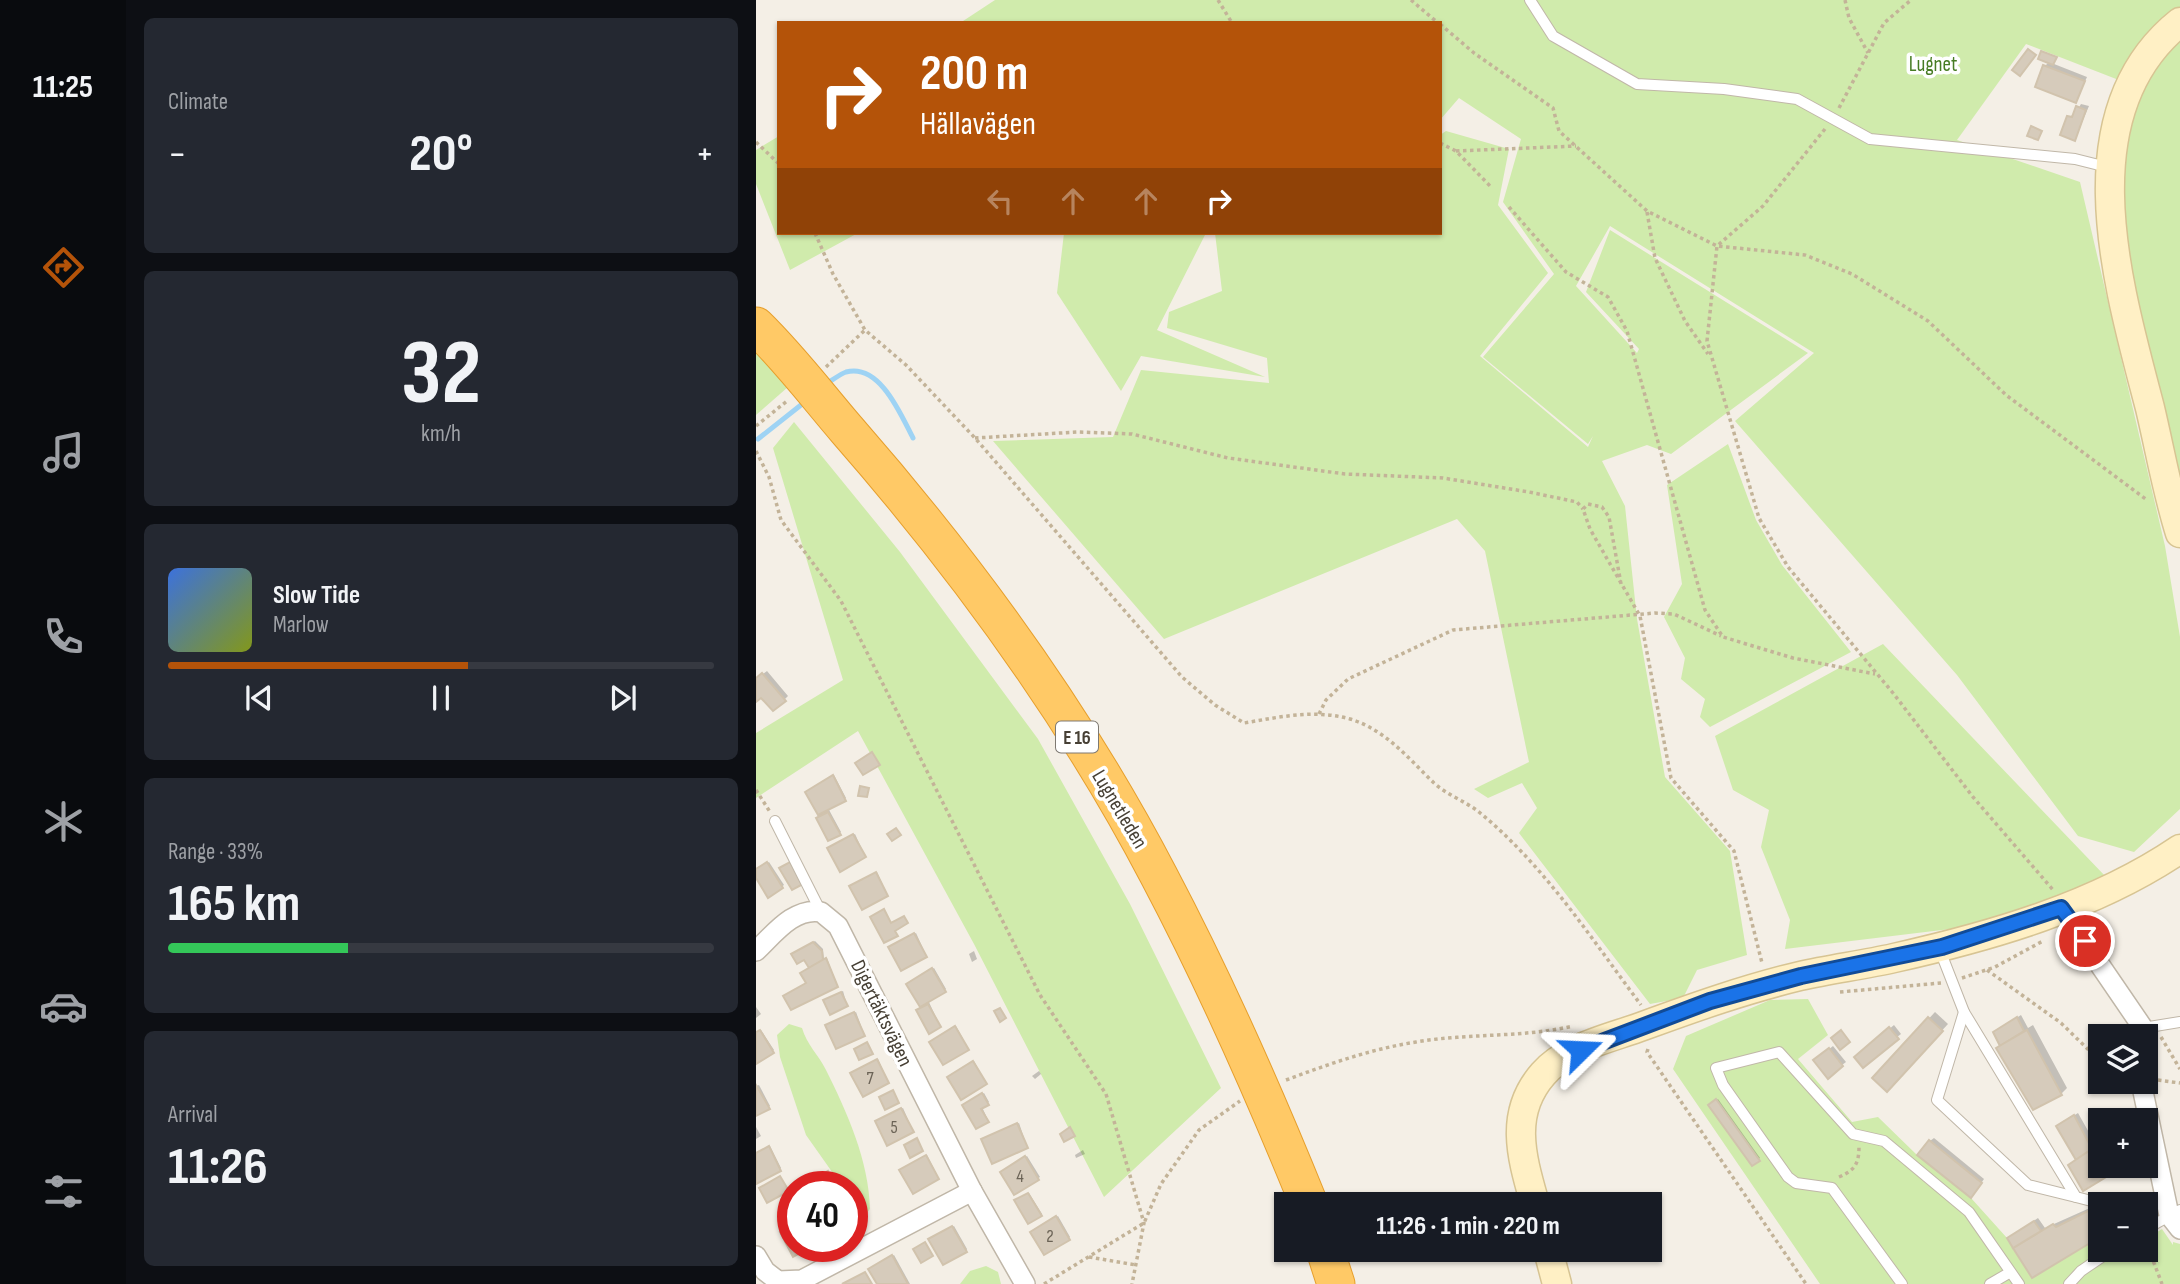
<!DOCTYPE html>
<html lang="en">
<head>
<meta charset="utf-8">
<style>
  :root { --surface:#171b24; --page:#242831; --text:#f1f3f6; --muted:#9ea1a6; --line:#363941; --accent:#b45309 }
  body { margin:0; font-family:"Sofia Sans Condensed",sans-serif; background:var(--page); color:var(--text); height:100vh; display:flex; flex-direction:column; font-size:26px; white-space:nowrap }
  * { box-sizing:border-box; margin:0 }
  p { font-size:23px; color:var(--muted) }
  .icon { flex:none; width:38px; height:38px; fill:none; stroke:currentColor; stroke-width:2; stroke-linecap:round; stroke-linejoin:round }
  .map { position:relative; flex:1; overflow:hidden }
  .sheet { display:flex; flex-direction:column; gap:18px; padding:18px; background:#0d0f14; width:630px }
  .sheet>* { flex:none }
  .top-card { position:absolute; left:21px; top:21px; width:665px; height:214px; border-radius:0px; box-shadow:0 2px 5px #0004; background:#b45309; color:#fff; overflow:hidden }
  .controls { position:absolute; left:1332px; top:1024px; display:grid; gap:14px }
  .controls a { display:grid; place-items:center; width:70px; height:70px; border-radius:0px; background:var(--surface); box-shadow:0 2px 5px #0004; font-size:35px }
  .speed { position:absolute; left:21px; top:1171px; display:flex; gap:14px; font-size:35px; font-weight:700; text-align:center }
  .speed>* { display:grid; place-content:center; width:91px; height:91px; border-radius:50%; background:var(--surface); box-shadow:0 2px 5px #0004; line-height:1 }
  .speed .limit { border:10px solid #d22; background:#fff; color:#111 }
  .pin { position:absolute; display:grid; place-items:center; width:60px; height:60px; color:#fff; margin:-30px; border:4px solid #fff; border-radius:50%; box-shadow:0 2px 7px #0007 }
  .me { position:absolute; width:77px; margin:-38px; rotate:69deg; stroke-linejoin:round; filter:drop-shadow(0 0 5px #0008) }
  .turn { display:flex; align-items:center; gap:24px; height:147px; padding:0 28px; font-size:32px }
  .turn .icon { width:91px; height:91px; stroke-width:2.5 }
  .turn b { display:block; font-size:49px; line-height:60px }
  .lanes { display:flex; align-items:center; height:66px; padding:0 28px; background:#0003; justify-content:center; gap:35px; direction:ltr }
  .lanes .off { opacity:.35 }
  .big { font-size:52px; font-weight:700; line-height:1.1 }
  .sheet .tile { flex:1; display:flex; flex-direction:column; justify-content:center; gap:10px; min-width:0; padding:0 24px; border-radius:10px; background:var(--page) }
  .sheet .dial { align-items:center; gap:0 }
  .dial b { font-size:91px; line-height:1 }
  .song { display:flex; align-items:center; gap:21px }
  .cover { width:84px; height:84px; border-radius:10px; background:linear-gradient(135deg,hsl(220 70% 55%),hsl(70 70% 35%)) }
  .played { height:7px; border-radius:4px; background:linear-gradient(90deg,var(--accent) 55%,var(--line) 55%) }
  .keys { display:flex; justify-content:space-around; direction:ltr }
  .heat { display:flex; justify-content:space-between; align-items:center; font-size:38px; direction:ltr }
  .charge { height:10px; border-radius:5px; background:linear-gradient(90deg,#34c759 33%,var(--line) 0) }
  .trip { position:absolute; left:518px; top:1192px; width:388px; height:70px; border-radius:0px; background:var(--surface); box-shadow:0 2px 5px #0004; font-weight:700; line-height:70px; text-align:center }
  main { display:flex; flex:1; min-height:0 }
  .tabs { display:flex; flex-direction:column; width:126px; justify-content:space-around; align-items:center; background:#090b0e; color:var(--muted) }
  .tabs .icon { width:49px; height:49px }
  .tabs .current { color:var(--accent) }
  .tabs b { font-size:32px; color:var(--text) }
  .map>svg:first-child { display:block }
</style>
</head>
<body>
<main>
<nav class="tabs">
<b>11:25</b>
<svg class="icon current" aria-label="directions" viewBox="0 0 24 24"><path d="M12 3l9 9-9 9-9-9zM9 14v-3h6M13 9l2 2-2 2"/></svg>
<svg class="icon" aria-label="music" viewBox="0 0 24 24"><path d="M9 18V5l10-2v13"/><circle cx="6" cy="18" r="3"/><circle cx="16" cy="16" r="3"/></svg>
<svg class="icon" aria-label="phone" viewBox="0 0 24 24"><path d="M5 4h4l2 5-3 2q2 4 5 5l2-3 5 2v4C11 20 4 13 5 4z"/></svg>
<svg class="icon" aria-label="climate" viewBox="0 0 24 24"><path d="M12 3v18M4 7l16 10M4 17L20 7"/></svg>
<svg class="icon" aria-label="car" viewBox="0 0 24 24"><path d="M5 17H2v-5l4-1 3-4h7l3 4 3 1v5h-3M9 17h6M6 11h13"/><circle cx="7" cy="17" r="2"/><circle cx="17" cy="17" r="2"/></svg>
<svg class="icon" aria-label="filters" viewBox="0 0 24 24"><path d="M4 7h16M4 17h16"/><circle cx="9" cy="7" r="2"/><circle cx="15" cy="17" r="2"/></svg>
</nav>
<section class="sheet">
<div class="tile"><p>Climate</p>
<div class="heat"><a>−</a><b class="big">20°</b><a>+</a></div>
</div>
<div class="tile dial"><b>32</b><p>km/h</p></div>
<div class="tile">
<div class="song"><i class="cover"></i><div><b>Slow Tide</b><p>Marlow</p></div></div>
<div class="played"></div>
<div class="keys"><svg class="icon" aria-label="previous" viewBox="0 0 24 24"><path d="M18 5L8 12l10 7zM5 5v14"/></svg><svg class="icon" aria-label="pause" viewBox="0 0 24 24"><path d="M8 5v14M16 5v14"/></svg><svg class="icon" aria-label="next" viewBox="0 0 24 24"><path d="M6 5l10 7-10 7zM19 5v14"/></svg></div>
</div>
<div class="tile"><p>Range · 33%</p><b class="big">165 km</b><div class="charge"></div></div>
<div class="tile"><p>Arrival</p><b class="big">11:26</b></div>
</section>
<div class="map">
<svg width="1424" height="1284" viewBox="0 0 1424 1284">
  <rect width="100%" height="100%" fill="#f4efe6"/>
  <g fill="#d0ebac">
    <path d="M239 0H1424V534L1359 284 1373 84 1270 44 1201 140 1324 182 1409 546 1424 637V809L1378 852 1322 836 1201 675 979 421 1058 353 854 226 820 286 881 353 883 349 830 292 854 230 1052 353 915 454 891 445 846 461 869 506 881 619 909 777 974 851 991 955 941 970 927 998 894 1004 763 833 781 808 766 783 732 798 718 789 773 762 729 551 701 519 408 639 237 441 357 437 385 370 513 383 511 358 411 328 413 312 466 291 459 233H684V135L690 131 753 149 742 205 792 273 724 356 832 447 837 436 832 444 727 357 798 274 747 202 765 139 703 98 684 120V23H204Z"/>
    <path d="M23 136V233H102L34 270 0 184V150Z"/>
    <path d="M308 233H450L401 330 509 377 385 356 365 391 301 293Z"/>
    <path d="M0 351 32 387 0 415Z"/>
    <path d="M38 422 144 552 282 739 374 904 465 1088 348 1197 218 944 102 731 0 798V733L87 680 17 448Z"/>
    <path d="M972 444 1000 520 1026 565 1095 652 954 727 944 717 949 699 925 679 929 658 908 617 926 584 911 485Z"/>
    <path d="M1127 644 1350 877 1219 926 1029 949 1034 920 1005 847 1013 810 977 790 959 736Z"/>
    <path d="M1052 999 1072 1035 1042 1059 1096 1122 1122 1117 1161 1155 1215 1198 1251 1238 1276 1277 1344 1237V1250H1390V1239L1406 1229 1417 1245V1242L1424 1244V1284H1064L917 1069 930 1036 1014 1000Z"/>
    <path d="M33 1024 46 1028C51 1045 62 1054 70 1070 91 1112 113 1161 114 1209L108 1216 96 1203V1186H86L50 1135 24 1057 21 1035Z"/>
    <path d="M230 1266 242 1272 245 1284H204L214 1271Z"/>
  </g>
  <g fill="#0003">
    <path d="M1293 62 1331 77 1320 101 1289 66Z"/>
    <path d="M1325 104 1333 106 1319 139 1313 117 1319 114Z"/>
    <path d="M11 671 32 696 28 700 6 695 0 700V679Z"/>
    <path d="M78 775 90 798 72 808 85 832 73 839 51 792Z"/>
    <path d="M99 834 109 856 74 847Z"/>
    <path d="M13 862 28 885 13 895 0 870Z"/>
    <path d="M121 872 131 895 96 885Z"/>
    <path d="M160 933 170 955 135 946Z"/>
    <path d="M59 941 67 949 68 960 71 958 81 986 52 983 55 968 49 957 38 953Z"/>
    <path d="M218 951 221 959 216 962 213 954Z"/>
    <path d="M178 968 190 989 172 1000 184 1026 167 1008 152 984Z"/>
    <path d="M87 991 91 1005 70 999Z"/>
    <path d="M0 1007 5 1014 0 1018Z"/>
    <path d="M100 1012 108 1034 73 1024Z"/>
    <path d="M1179 1012 1192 1024 1131 1090 1118 1078Z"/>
    <path d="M1265 1015 1272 1028 1277 1025 1311 1088 1305 1094 1245 1045 1243 1029Z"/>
    <path d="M1138 1025 1145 1034 1141 1037 1104 1054Z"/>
    <path d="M200 1026 212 1048 176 1041Z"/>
    <path d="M5 1030 18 1050 0 1062V1033Z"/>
    <path d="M1077 1046 1090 1062 1086 1065 1063 1057Z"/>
    <path d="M122 1059 132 1082 97 1072Z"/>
    <path d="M218 1061 230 1083 194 1076Z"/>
    <path d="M283 1071 285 1074 279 1079 276 1076Z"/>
    <path d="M3 1085 14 1106 0 1114V1086Z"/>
    <path d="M228 1093 233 1102 226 1107 232 1120 209 1104Z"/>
    <path d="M962 1099 1004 1158 996 1164 954 1105Z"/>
    <path d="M147 1108 157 1131 122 1120Z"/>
    <path d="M1322 1113 1344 1152V1166H1352L1354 1170 1351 1174 1306 1123Z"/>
    <path d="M263 1123 271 1147 229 1138Z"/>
    <path d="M0 1127 5 1136 0 1139Z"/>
    <path d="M1178 1138 1228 1179 1219 1192 1174 1141Z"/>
    <path d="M14 1146 25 1168 0 1182V1154Z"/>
    <path d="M327 1150 329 1154 320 1158 319 1155Z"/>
    <path d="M171 1155 182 1177 147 1169Z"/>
    <path d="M271 1156 284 1177 258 1193 247 1171Z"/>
    <path d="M273 1193 286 1214 285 1215 262 1199Z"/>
    <path d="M1345 1203 1344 1234 1259 1249 1264 1243 1257 1235 1282 1218 1289 1228Z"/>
    <path d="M302 1216 314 1237 289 1253 278 1231Z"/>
    <path d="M198 1226 211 1249 210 1251 176 1238Z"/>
    <path d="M138 1255 154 1284H123L116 1268Z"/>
  </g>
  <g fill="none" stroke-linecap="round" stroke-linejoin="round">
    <g stroke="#9ed3f4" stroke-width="5">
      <path d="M71 383C77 380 84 374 90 372 124 363 145 415 157 438"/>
      <path d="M2 439 50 401"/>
    </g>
  </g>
  <g fill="#d6cbbb" stroke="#d1c3ad" stroke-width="2">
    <path d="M1272 49 1280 55 1264 76 1256 70Z"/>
    <path d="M1285 51 1301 57 1297 65 1282 59Z"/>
    <path d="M1287 65 1329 81 1320 103 1279 87Z"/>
    <path d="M1320 106 1330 110 1319 141 1304 135 1311 116 1316 117Z"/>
    <path d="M1275 126 1286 131 1282 140 1271 136Z"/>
    <path d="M6 673 30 701 17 711 5 698 0 702V678Z"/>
    <path d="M116 752 124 765 107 775 99 763Z"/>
    <path d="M77 775 90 801 62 815 49 792Z"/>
    <path d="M104 786 113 788 111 797 102 796Z"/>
    <path d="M72 812 85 835 72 841 60 818Z"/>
    <path d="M140 828 145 835 136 841 131 834Z"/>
    <path d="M97 834 110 857 84 872 71 848Z"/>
    <path d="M11 862 27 888 12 898 0 878V869Z"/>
    <path d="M34 862 47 884 36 890 23 868Z"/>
    <path d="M120 872 132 896 106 910 93 886Z"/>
    <path d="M128 909 135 923 148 916 152 923 139 931 142 936 128 943 114 917Z"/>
    <path d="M158 933 171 957 145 971 132 947Z"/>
    <path d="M57 942 66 951 67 960 53 968 48 960 41 964 35 954Z"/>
    <path d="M70 958 82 987 35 1010 27 996 50 983 44 973Z"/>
    <path d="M176 968 190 992 164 1007 150 984Z"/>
    <path d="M85 992 92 1006 74 1015 67 1000Z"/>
    <path d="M172 1004 185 1027 173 1034 160 1010Z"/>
    <path d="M244 1008 250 1018 244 1022 238 1011Z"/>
    <path d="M98 1012 109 1036 80 1049 69 1025Z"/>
    <path d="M1172 1017 1187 1031 1131 1092 1116 1078Z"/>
    <path d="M1261 1017 1268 1031 1244 1046 1237 1032Z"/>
    <path d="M199 1026 213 1050 187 1065 173 1042Z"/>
    <path d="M1133 1027 1143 1039 1107 1068 1098 1057Z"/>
    <path d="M4 1030 18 1053 0 1064V1032Z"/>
    <path d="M1085 1030 1094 1042 1084 1050 1075 1038Z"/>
    <path d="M1271 1030 1306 1095 1277 1110 1240 1048Z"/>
    <path d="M111 1042 117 1054 103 1060 98 1049Z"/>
    <path d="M1073 1048 1087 1066 1072 1079 1057 1060Z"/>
    <path d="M121 1059 133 1083 107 1097 94 1073Z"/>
    <path d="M217 1061 231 1084 205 1100 191 1077Z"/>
    <path d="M0 1085 14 1109 0 1116Z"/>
    <path d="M137 1090 143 1103 129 1110 123 1097Z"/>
    <path d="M226 1093 233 1105 225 1109 233 1122 220 1129 206 1105Z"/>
    <path d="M960 1099 1004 1161 996 1166 952 1105Z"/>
    <path d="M145 1108 158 1132 131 1146 119 1121Z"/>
    <path d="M1318 1115 1336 1149 1320 1160 1300 1126Z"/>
    <path d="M261 1123 272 1148 236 1164 225 1139Z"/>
    <path d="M314 1127 319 1136 308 1142 304 1134Z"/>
    <path d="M161 1138 167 1151 154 1158 148 1145Z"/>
    <path d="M1173 1140 1226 1183 1215 1198 1161 1155Z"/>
    <path d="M13 1146 25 1171 0 1184V1153Z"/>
    <path d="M1336 1149 1352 1176 1327 1191 1312 1165Z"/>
    <path d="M170 1155 183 1179 157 1194 143 1170Z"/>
    <path d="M269 1156 283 1180 258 1195 244 1172Z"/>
    <path d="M72 1171 76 1178 67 1185 62 1177Z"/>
    <path d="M24 1176 33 1191 11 1203 3 1188Z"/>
    <path d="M272 1193 286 1216 272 1224 258 1200Z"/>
    <path d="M1338 1208 1344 1217V1237L1276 1278 1257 1248 1297 1224 1300 1227Z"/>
    <path d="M300 1216 314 1240 288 1255 274 1232Z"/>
    <path d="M1278 1221 1285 1231 1257 1248 1251 1238Z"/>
    <path d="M37 1225V1246H57L37 1257 24 1232Z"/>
    <path d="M196 1226 211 1252 187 1265 172 1239Z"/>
    <path d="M169 1242 177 1256 165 1263 157 1249Z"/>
    <path d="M136 1255 152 1284H121L112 1269Z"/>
    <path d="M109 1272 116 1284H86Z"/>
  </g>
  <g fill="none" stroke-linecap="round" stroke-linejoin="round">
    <g stroke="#c0b7a8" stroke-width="12">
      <g id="lane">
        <path d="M774 0 797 36 881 84 968 89 1041 99 1114 139 1319 159 1351 167"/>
        <path d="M19 821 65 912"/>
        <path d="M1183 948 1208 1012 1320 1197 1347 1204"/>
        <path d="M1208 1012 1181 1100 1272 1185 1320 1197"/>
        <path d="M1387 1028 1424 1022"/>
        <path d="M1390 1229 1424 1210"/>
        <path d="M1146 1284 1076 1188 1040 1183 1032 1177 967 1085 960 1068 1023 1052 1097 1134 1128 1141 1213 1212 1263 1284"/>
        <path d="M1234 1284 1253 1273"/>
        <path d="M1313 1284 1325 1271 1356 1250"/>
      </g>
    </g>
    <g stroke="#c0b7a8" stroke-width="22">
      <g id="street">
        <path d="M1305 908 1387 1028 1388 1036"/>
        <path d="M0 951C18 934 38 907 65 912L82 926 216 1191 269 1284"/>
        <path d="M1385 1082 1413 1215 1424 1229"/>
        <path d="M0 1256 9 1271 22 1281 46 1280 216 1191"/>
      </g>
    </g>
    <g stroke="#d7c493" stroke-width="31">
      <g id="secondary">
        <path d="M1424 22C1309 114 1363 289 1394 408 1404 450 1411 492 1424 533"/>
        <path d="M779 1204C766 1158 752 1114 787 1074 810 1047 855 1038 887 1026 939 1007 990 989 1044 976 1075 969 1107 965 1138 958 1236 936 1340 906 1424 849"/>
        <path d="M792 1250 801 1284"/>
      </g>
    </g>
    <g stroke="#e69f2d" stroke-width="39">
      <g id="highway">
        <path d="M0 326C33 358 61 395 91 430 210 566 319 715 403 876 459 982 508 1093 553 1204"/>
        <path d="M569 1250 580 1284"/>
      </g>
    </g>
    <g stroke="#c3b398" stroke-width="3.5" stroke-dasharray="3.5 3.5" stroke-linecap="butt">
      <path d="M462 0 476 23"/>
      <path d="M655 0 682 23"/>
      <path d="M1089 0 1093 18 1112 53"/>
      <path d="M684 24 718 53 797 108 803 131 891 211 961 246 1049 255 1096 274 1172 321 1250 395 1391 500"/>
      <path d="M1083 108 1128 23 1155 0"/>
      <path d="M1069 129 1007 206 961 246 951 341 1003 518 1032 567 1137 693 1217 797 1298 891"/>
      <path d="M0 142 23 164"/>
      <path d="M684 143 700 151 735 187"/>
      <path d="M700 151 820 146"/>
      <path d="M753 207 810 272 852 297 871 331 949 610 967 637 1037 658 1119 674"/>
      <path d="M891 212 899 258 929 321 952 354"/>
      <path d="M59 233 77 274 109 330 150 365 219 438 426 677 459 705 488 723C524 717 558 709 594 719 630 730 652 758 678 783 691 795 709 801 723 812 788 865 835 938 885 1005"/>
      <path d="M70 367 109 330"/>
      <path d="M0 426 31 401"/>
      <path d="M219 438 322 432 376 434 472 458 589 474 687 478 773 492 821 502 827 509"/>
      <path d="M0 451 13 477 25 520 85 601 284 995 350 1094 388 1223 376 1284"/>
      <path d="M865 584 853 517 846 507 832 504 827 509 834 529 884 616 915 778 978 851 1006 963"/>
      <path d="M563 714 570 700 592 679 697 630 899 613 918 614 965 636"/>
      <path d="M0 790 14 812"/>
      <path d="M1231 970 1305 1023 1344 1061"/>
      <path d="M1206 978 1239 967 1287 941"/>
      <path d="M1084 992 1185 983"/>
      <path d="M1405 1037 1424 1069"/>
      <path d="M892 1049 891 1052 1050 1284"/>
      <path d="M530 1080C573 1064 615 1049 660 1042 712 1033 765 1038 817 1026"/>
      <path d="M1402 1080 1424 1083"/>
      <path d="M1083 1177C1099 1170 1103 1164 1103 1146"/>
      <path d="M1390 1242 1406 1284"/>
      <path d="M333 1257 380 1265"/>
      <path d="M288 1284 388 1223 405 1184 443 1130 484 1101"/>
    </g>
    <use href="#lane" stroke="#fff" stroke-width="10"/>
    <use href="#street" stroke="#fff" stroke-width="19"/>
    <use href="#secondary" stroke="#fff0c5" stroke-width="28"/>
    <use href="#highway" stroke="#ffc966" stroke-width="37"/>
  </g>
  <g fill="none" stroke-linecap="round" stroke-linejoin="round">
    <g stroke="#114b97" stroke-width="18">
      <path id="route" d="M825 1050 954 1001 1045 976 1186 947 1305 908 1329 941"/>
    </g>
    <use href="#route" stroke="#1a73e8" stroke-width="12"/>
  </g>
  <g text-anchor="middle" stroke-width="7" stroke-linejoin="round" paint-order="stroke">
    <g font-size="18" fill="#6b6356">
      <text x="114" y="1084">7</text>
      <text x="138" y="1133">5</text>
      <text x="264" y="1182">4</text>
      <text x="294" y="1242">2</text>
    </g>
    <rect fill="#fff" stroke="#7e7972" stroke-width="2" x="300" y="721.5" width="42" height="31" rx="5"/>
    <g font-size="19" font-weight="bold" fill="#474035">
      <text x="321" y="744">E 16</text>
    </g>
    <g font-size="21" fill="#477c24" stroke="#fff">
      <text x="1177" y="71">Lugnet</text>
    </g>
    <g font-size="21" fill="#474035" stroke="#fff">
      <text transform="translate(364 809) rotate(59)" y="7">Lugnetleden</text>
      <text transform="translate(126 1013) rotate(64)" y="7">Digertäktsvägen</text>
    </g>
  </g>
</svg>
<div class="controls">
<a><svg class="icon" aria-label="layers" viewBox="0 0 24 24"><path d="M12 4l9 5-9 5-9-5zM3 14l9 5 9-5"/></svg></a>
<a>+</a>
<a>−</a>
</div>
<div class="speed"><div class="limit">40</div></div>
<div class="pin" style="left:1329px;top:941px;background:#d93025"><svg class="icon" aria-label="arrive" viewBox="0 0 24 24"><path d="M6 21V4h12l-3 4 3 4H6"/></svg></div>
<svg class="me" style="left:825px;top:1050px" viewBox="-20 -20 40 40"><path d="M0-17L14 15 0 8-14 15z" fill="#1a73e8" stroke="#fff" stroke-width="4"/></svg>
<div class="trip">11:26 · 1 min · 220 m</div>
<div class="top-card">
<div class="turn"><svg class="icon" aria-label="right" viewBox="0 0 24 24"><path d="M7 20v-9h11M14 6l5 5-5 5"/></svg><div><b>200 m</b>Hällavägen</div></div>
<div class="lanes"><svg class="icon off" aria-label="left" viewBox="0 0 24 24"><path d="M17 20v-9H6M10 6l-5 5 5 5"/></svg><svg class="icon off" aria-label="ahead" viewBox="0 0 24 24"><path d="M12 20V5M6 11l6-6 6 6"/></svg><svg class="icon off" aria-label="ahead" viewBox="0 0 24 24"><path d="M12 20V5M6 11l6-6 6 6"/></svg><svg class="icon" aria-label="right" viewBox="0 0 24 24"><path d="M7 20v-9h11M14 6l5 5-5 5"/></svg></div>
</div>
</div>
</main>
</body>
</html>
